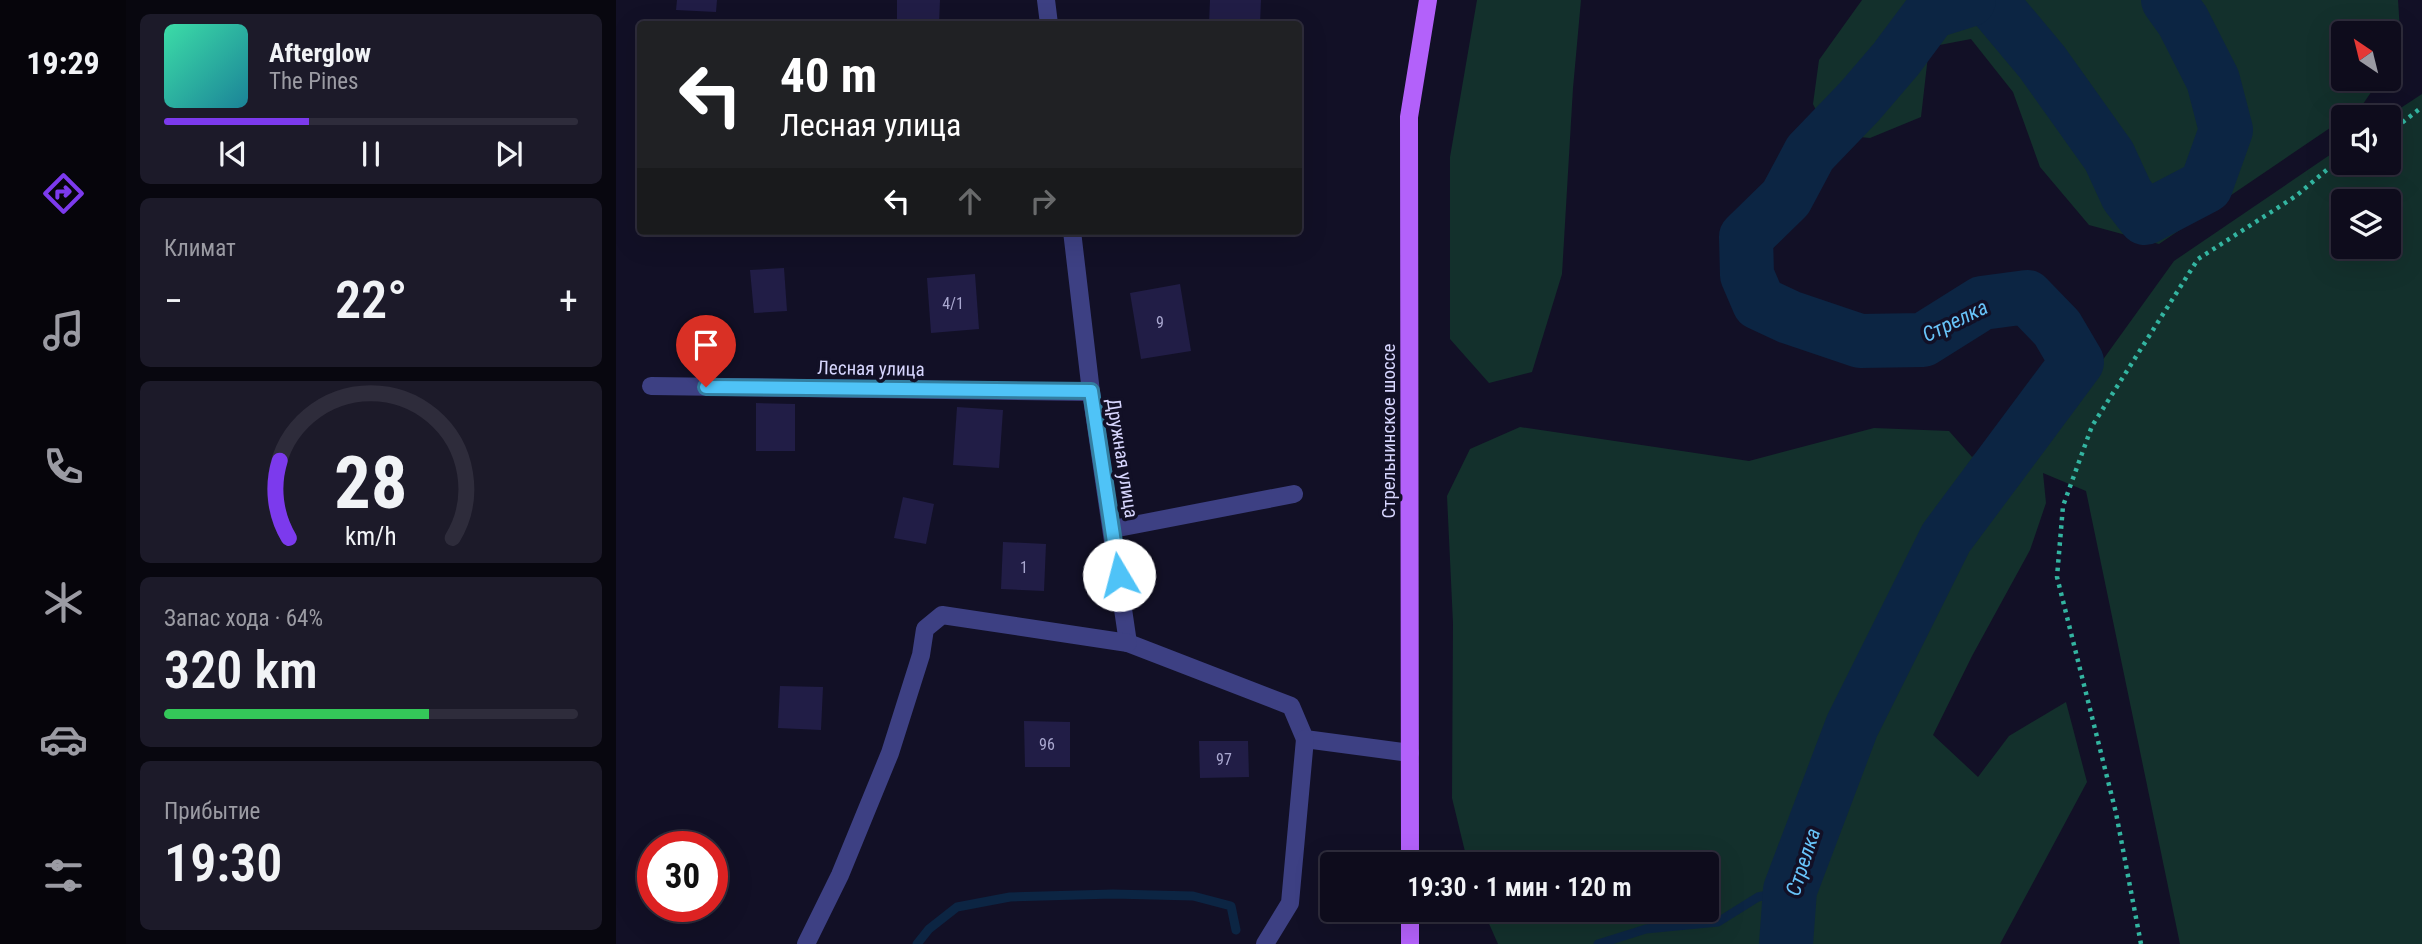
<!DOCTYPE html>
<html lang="ru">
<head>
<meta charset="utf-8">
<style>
  :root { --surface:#0e0c1c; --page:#1c1a29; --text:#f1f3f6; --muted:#9b9ba3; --line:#2e2c3b; --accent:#7c3aed }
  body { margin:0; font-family:"Roboto Condensed",sans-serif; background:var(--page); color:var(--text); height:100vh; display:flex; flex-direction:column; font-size:26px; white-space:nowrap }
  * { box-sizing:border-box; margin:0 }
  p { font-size:23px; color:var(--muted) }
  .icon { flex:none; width:38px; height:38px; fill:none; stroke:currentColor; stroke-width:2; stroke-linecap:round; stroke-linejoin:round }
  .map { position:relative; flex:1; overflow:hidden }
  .side { display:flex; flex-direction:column; gap:14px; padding:14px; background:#08070f; width:490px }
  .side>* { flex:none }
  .top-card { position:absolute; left:21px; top:21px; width:665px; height:214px; border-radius:7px; box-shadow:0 7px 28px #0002,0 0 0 2px var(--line); background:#202124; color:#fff; overflow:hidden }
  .needle { width:46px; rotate:325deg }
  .fabs { position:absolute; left:1715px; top:21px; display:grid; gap:14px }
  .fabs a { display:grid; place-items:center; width:70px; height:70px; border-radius:7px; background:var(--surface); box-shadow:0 7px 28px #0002,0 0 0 2px var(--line); font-size:35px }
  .speed { position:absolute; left:21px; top:831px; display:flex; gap:14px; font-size:35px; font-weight:700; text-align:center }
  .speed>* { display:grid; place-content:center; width:91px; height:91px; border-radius:50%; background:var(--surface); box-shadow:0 7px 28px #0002,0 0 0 2px var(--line); line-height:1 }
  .speed .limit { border:10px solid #d22; background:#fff; color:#111 }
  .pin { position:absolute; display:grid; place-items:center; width:60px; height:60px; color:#fff; margin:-72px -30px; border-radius:50% 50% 50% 0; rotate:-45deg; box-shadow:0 0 7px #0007 }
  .pin .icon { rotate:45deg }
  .me { position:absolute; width:77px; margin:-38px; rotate:352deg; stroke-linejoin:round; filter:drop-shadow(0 0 5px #0008) }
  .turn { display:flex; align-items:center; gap:24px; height:147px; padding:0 28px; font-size:32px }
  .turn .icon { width:91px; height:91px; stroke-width:2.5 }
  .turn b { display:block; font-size:49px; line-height:60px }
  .lanes { display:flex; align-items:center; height:66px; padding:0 28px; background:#0003; justify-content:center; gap:35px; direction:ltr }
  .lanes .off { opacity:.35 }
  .big { font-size:52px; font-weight:600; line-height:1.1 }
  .side .tile { flex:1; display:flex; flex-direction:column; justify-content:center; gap:10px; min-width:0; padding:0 24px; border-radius:10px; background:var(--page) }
  .side .dial { align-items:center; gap:0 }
  .dial svg { height:182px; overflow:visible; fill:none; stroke:var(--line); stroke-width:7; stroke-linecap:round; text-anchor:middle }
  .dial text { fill:var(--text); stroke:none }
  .song { display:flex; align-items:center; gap:21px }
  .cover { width:84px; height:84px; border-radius:10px; background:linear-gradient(135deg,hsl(160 70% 55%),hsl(190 70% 35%)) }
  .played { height:7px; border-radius:4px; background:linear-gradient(90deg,var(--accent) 35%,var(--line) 35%) }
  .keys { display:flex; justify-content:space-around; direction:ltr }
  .heat { display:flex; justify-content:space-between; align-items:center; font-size:38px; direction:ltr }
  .charge { height:10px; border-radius:5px; background:linear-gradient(90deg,#34c759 64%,var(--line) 0) }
  .trip { position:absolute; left:704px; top:852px; width:399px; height:70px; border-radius:7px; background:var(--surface); box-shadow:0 7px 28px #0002,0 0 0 2px var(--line); font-weight:600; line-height:70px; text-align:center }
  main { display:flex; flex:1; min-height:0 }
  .dock { display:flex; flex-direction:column; width:126px; justify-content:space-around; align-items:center; background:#06050b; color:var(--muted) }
  .dock .icon { width:49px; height:49px }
  .dock .current { color:var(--accent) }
  .dock b { font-size:32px; color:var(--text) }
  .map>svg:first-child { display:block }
</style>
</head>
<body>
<main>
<nav class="dock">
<b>19:29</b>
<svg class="icon current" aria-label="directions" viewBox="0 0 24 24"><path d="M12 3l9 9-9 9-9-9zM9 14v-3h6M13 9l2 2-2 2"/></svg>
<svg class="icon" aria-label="music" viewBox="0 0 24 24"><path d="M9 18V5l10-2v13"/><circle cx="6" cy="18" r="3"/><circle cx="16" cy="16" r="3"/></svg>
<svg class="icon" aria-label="phone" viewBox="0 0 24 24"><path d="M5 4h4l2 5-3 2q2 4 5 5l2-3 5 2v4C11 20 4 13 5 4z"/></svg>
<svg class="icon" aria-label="climate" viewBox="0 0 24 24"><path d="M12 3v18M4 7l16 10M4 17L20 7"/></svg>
<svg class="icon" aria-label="car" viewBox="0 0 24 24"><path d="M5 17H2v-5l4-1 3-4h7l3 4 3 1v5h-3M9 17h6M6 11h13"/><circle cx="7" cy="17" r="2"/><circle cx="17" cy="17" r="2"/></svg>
<svg class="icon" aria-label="filters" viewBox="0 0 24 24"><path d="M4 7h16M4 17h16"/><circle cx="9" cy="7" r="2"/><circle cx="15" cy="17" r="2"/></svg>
</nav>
<section class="side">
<div class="tile">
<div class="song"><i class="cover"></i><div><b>Afterglow</b><p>The Pines</p></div></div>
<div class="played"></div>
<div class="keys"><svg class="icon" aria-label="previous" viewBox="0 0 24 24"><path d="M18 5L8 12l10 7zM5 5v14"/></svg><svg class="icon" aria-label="pause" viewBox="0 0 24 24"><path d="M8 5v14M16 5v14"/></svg><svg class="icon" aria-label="next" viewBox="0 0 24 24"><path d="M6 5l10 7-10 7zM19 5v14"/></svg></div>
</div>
<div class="tile"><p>Климат</p>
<div class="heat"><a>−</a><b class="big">22°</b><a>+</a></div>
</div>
<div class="tile dial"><svg viewBox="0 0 100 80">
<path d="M14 69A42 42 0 1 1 86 69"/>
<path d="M14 69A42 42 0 0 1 10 35" stroke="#7c3aed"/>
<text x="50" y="56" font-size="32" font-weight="700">28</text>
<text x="50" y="72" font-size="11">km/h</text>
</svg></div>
<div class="tile"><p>Запас хода · 64%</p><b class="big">320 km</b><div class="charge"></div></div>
<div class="tile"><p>Прибытие</p><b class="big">19:30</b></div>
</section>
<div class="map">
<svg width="1806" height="944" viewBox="0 0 1806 944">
  <rect width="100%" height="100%" fill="#121026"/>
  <g fill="#13302c" fill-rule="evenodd">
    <path d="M861 0H965L957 88 946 274 916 372 873 383 834 339V157Z"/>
    <path d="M1246 0H1782L1785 46 1773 65V33H1727V79H1764L1745 107 1543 244 1473 225 1424 167 1397 92 1355 39 1313 47 1305 117 1254 138 1212 134 1197 104 1203 60Z"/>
    <path d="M1806 94V944H1564L1470 491 1427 473 1430 503 1414 550 1356 656 1317 735 1362 777 1393 736 1450 702 1471 782 1384 944H882L867 910H1090V864H852L836 798 837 623 831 496 854 449 904 427 1133 461 1258 428 1333 431 1356 457 1413 403 1473 379 1558 261 1727 146V163H1773V117H1771ZM1727 201H1773V247H1727Z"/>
  </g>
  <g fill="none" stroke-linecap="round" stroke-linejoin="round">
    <g stroke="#0c2543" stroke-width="9">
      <path d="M301 944 313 929 341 907 394 897 497 894 577 896 615 906 620 930"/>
      <path d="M982 944 1030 929 1102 922 1142 897 1174 890"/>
    </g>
    <g stroke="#0c2543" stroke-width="54">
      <path d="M1374 0 1426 62 1493 156 1511 195 1529 218 1590 186 1610 130 1597 80 1567 21 1552 0"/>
      <path d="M1170 944 1174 890 1236 726 1330 538 1461 362 1441 328 1411 297 1366 303 1307 340 1244 341 1173 317 1143 303 1131 275 1130 237 1170 198 1194 153 1244 101 1280 59 1315 12 1353 0"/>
    </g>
  </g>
  <g fill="#211d46">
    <path d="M61 0H101L100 12 60 10Z"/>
    <path d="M281 0H324L323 24H281Z"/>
    <path d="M594 0H645L644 24H593Z"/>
    <path d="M168 268 171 311 138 313 134 270Z"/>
    <path d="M359 274 363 329 315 333 311 278Z"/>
    <path d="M564 284 575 351 525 359 514 293Z"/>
    <path d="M140 403 179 404V451H140Z"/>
    <path d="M341 407 387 410 383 468 337 465Z"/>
    <path d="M287 497 318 504 310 544 278 538Z"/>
    <path d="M387 542 430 544 428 591 385 589Z"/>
    <path d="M164 686 207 687 205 730 162 728Z"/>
    <path d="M408 721 454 722V767H409Z"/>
    <path d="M583 741H632L633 777 584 778Z"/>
  </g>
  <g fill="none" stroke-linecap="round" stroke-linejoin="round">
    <g stroke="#33b5a1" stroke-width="4.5" stroke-dasharray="3.5 5" stroke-linecap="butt">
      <path d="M1773 133 1806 107"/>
      <path d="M1525 944 1500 813 1441 577 1447 506 1476 426 1582 259 1680 196 1727 156"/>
    </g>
    <g stroke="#3d4083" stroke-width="18">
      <path d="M430 0 433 24"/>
      <path d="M456 231 475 392 512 643 675 706 689 739 794 753"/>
      <path d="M35 386 475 392"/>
      <path d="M497 529 678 494"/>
      <path d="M190 944 224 875 274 753 305 655 309 629 326 615 512 643"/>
      <path d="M649 944 674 903 689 739"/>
    </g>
    <g stroke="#b361fa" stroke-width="18">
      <path d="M794 864 793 117 812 0"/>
      <path d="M794 910V944"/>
    </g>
  </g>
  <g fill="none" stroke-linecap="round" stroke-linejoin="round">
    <g stroke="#337fa1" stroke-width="18">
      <path id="route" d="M90 387 475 391 503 575"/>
    </g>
    <use href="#route" stroke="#4fc3f7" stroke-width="12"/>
  </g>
  <g text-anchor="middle" stroke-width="7" stroke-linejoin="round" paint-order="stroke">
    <g font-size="16" fill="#aaa8d0">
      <text x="337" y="309">4/1</text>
      <text x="544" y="328">9</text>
      <text x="408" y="573">1</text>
      <text x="431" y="750">96</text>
      <text x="608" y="765">97</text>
    </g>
    <g font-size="19" fill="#d7d6fe" stroke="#121026">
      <text transform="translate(255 368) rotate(1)" y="7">Лесная улица</text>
      <text transform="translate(772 431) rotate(-90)" y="7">Стрельнинское шоссе</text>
      <text transform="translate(507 458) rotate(81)" y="7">Дружная улица</text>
    </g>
    <g font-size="21" font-style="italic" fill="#68c4fa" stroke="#121026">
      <text transform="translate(1339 321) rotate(-26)" y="7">Стрелка</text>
      <text transform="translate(1187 862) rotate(-72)" y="7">Стрелка</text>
    </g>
  </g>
</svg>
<div class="fabs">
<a><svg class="needle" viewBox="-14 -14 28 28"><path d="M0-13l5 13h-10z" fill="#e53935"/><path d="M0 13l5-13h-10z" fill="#9b9ba3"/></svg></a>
<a><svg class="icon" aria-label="sound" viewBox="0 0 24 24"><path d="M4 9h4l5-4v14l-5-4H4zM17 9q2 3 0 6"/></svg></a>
<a><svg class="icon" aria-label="layers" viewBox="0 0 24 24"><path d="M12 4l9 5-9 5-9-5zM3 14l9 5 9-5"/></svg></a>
</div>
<div class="speed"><div class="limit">30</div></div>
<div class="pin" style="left:90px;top:387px;background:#d93025"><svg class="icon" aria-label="arrive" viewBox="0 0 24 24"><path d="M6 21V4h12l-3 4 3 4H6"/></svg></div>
<svg class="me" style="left:503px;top:575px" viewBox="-20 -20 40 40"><circle r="19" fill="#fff"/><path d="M0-13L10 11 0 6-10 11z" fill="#4fc3f7"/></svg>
<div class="trip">19:30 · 1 мин · 120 m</div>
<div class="top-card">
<div class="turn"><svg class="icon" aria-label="left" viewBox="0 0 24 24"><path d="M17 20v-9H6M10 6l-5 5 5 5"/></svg><div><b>40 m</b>Лесная улица</div></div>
<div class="lanes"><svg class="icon" aria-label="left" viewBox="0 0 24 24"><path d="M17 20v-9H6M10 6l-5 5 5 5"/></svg><svg class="icon off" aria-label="ahead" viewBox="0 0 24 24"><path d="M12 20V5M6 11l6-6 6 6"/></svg><svg class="icon off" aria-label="right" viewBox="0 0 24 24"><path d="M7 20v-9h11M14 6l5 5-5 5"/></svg></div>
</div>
</div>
</main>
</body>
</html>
